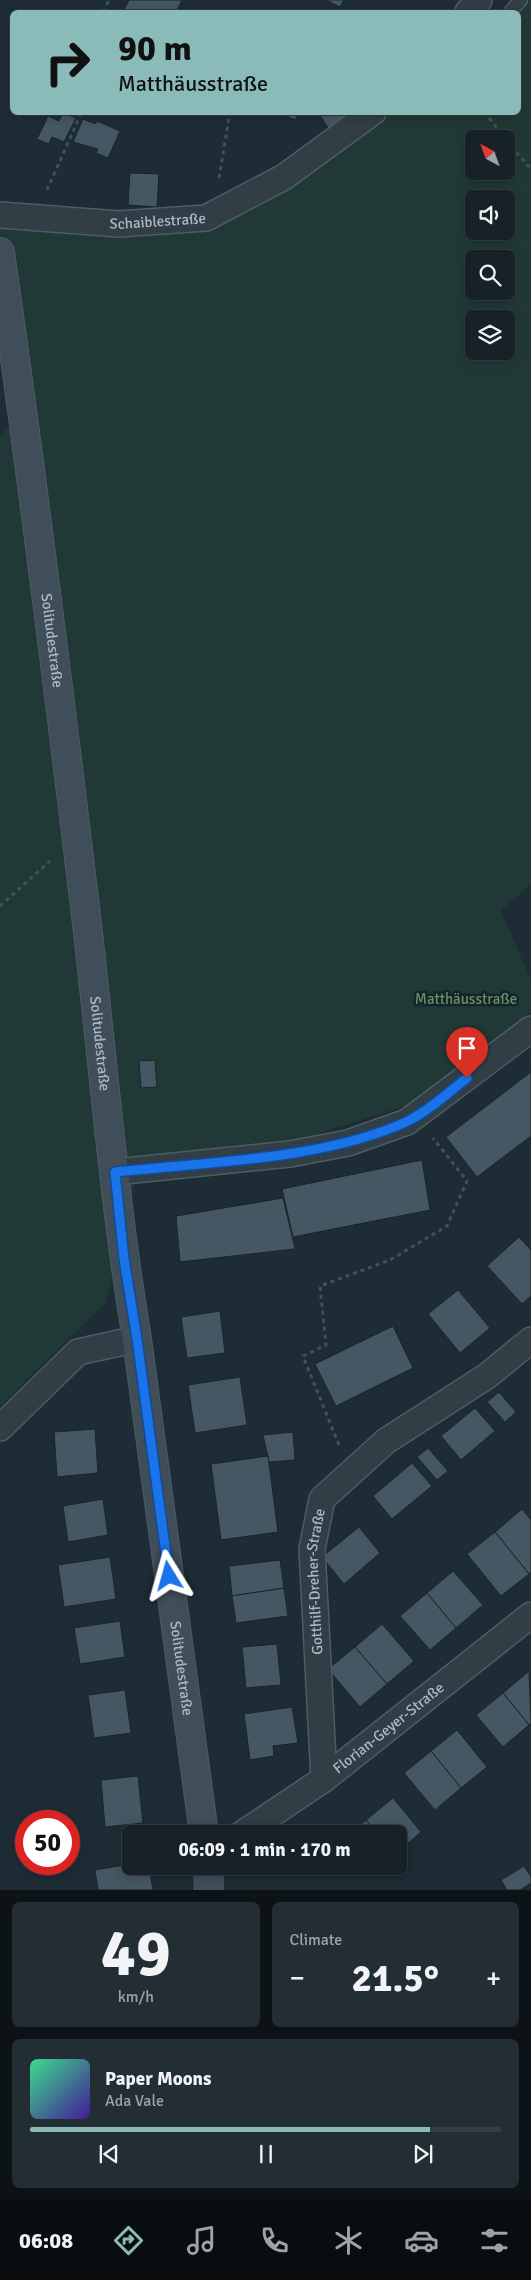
<!DOCTYPE html>
<html lang="en">
<head>
<meta charset="utf-8">
<style>
  :root { --surface:#162128; --page:#232e34; --text:#f1f3f6; --muted:#9ea3a8; --line:#353e45; --accent:#8bbbb9 }
  body { margin:0; font-family:Signika,sans-serif; background:var(--page); color:var(--text); height:100vh; display:flex; flex-direction:column; font-size:19px; white-space:nowrap }
  * { box-sizing:border-box; margin:0 }
  p { font-size:16px; color:var(--muted) }
  .icon { flex:none; width:28px; height:28px; fill:none; stroke:currentColor; stroke-width:2; stroke-linecap:round; stroke-linejoin:round }
  .map { position:relative; height:1890px; overflow:hidden }
  .drawer { display:flex; flex-direction:column; gap:12px; padding:12px; background:#0c1216; flex:1 }
  .drawer>* { flex:none }
  .hud { position:absolute; left:10px; top:10px; width:511px; height:105px; border-radius:8px; box-shadow:0 2px 12px #0003,0 0 0 1px var(--line); background:#8bbbb9; color:#111; overflow:hidden }
  .needle { width:32px; rotate:319deg }
  .buttons { position:absolute; left:465px; top:130px; display:grid; gap:10px }
  .buttons a { display:grid; place-items:center; width:50px; height:50px; border-radius:8px; background:var(--surface); box-shadow:0 2px 12px #0003,0 0 0 1px var(--line); font-size:25px }
  .speed { position:absolute; left:15px; top:1810px; display:flex; gap:10px; font-size:25px; font-weight:700; text-align:center }
  .speed>* { display:grid; place-content:center; width:65px; height:65px; border-radius:50%; background:var(--surface); box-shadow:0 2px 12px #0003,0 0 0 1px var(--line); line-height:1 }
  .speed .limit { border:8px solid #d22; background:#fff; color:#111 }
  .pin { position:absolute; display:grid; place-items:center; width:42px; height:42px; color:#fff; margin:-51px -21px; border-radius:50% 50% 50% 0; rotate:-45deg; box-shadow:0 0 5px #0007 }
  .pin .icon { rotate:45deg }
  .me { position:absolute; width:55px; margin:-28px; rotate:352deg; stroke-linejoin:round; filter:drop-shadow(0 0 4px #0008) }
  .turn { display:flex; align-items:center; gap:18px; height:105px; padding:0 25px; font-size:22px }
  .turn .icon { width:65px; height:65px; stroke-width:2.5 }
  .turn b { display:block; font-size:35px; line-height:42px }
  .big { font-size:38px; font-weight:800; line-height:1.1 }
  .drawer .tile { flex:1; display:flex; flex-direction:column; justify-content:center; gap:8px; min-width:0; padding:0 18px; border-radius:8px; background:var(--page) }
  .drawer .dial { align-items:center; gap:0 }
  .dial b { font-size:65px; line-height:1 }
  .song { display:flex; align-items:center; gap:15px }
  .cover { width:60px; height:60px; border-radius:8px; background:linear-gradient(135deg,hsl(150 70% 55%),hsl(260 70% 35%)) }
  .played { height:5px; border-radius:2px; background:linear-gradient(90deg,var(--accent) 85%,var(--line) 85%) }
  .keys { display:flex; justify-content:space-around; direction:ltr }
  .heat { display:flex; justify-content:space-between; align-items:center; font-size:28px; direction:ltr }
  .drawer .tiles { flex:1; display:grid; gap:12px; grid-template-columns:1fr 1fr }
  .tile:last-child { grid-column:span 2 }
  .trip { position:absolute; left:122px; top:1825px; width:285px; height:50px; border-radius:8px; background:var(--surface); box-shadow:0 2px 12px #0003,0 0 0 1px var(--line); font-weight:800; line-height:50px; text-align:center }
  .tab-bar { display:flex; height:80px; justify-content:space-around; align-items:center; background:#090d10; color:var(--muted) }
  .tab-bar .icon { width:35px; height:35px }
  .tab-bar .selected { color:var(--accent) }
  .tab-bar b { font-size:22px; color:var(--text) }
  .map>svg:first-child { display:block }
</style>
</head>
<body>
<div class="map">
<svg width="531" height="1890" viewBox="0 0 531 1890">
  <rect width="100%" height="100%" fill="#1e2c35"/>
  <path fill="#213936" fill-rule="evenodd" d="M521 0H531V885L501 910 531 981V1012L409 1105 296 1140 140 1162 106 1302 0 1406V436L19 418 0 259V215L206 218 377 113 519 112 518 12ZM474 139H506V171H474ZM474 199H506V231H474ZM474 259H506V291H474ZM474 319H506V351H474Z"/>
  <g fill="#455762" stroke="#19252c">
    <path d="M129 0H182L176 12H123Z"/>
    <path d="M326 0H344L340 7Z"/>
    <path d="M278 112H299L295 120Z"/>
    <path d="M318 112H351L353 115 330 131Z"/>
    <path d="M63 113 76 118 64 142 52 137 49 144 37 139 48 116 59 121Z"/>
    <path d="M83 119 95 124 97 121 120 131 108 158 96 153 98 149 73 142Z"/>
    <path d="M130 173 159 174 157 207 128 205Z"/>
    <path d="M155 1060 157 1087 141 1088 139 1061Z"/>
    <path d="M531 1072V1136L477 1177 446 1137Z"/>
    <path d="M422 1160 430 1210 293 1237 282 1189Z"/>
    <path d="M283 1198 295 1249 180 1262 176 1216Z"/>
    <path d="M519 1237 531 1250V1296L522 1304 487 1266Z"/>
    <path d="M458 1290 490 1328 460 1353 428 1314Z"/>
    <path d="M220 1311 225 1353 187 1358 181 1317Z"/>
    <path d="M393 1326 413 1368 336 1406 315 1364Z"/>
    <path d="M240 1377 247 1425 195 1433 188 1385Z"/>
    <path d="M499 1392 516 1412 505 1422 487 1402Z"/>
    <path d="M475 1408 495 1431 461 1460 441 1436Z"/>
    <path d="M95 1429 98 1473 57 1477 54 1432Z"/>
    <path d="M293 1432 295 1460 269 1462 263 1435Z"/>
    <path d="M428 1448 448 1471 437 1480 417 1457Z"/>
    <path d="M268 1456 278 1532 221 1540 211 1464Z"/>
    <path d="M412 1463 432 1486 392 1519 373 1496Z"/>
    <path d="M103 1499 108 1535 68 1542 63 1506Z"/>
    <path d="M522 1509 531 1520V1572L529 1574 495 1532Z"/>
    <path d="M359 1527 380 1553 344 1584 322 1557Z"/>
    <path d="M495 1532 529 1574 501 1596 467 1554Z"/>
    <path d="M110 1557 116 1599 64 1607 58 1565Z"/>
    <path d="M280 1560 284 1588 232 1596 229 1566Z"/>
    <path d="M453 1571 483 1605 456 1628 427 1593Z"/>
    <path d="M284 1588 288 1616 236 1623 232 1596Z"/>
    <path d="M427 1593 456 1628 430 1650 400 1616Z"/>
    <path d="M120 1621 125 1657 80 1664 74 1628Z"/>
    <path d="M382 1624 414 1661 387 1684 355 1647Z"/>
    <path d="M277 1644 281 1685 246 1688 242 1647Z"/>
    <path d="M355 1647 387 1684 360 1707 328 1669Z"/>
    <path d="M529 1671 531 1723 529 1725 503 1693Z"/>
    <path d="M125 1690 131 1733 94 1738 88 1695Z"/>
    <path d="M503 1693 529 1725 503 1747 476 1715Z"/>
    <path d="M292 1707 298 1743 273 1746 274 1756 250 1760 244 1714Z"/>
    <path d="M457 1730 487 1767 461 1788 431 1751Z"/>
    <path d="M431 1751 461 1788 435 1810 404 1773Z"/>
    <path d="M138 1776 143 1823 105 1827 101 1780Z"/>
    <path d="M393 1798 421 1832 399 1851V1834H377L366 1820Z"/>
    <path d="M366 1820 377 1834H349Z"/>
    <path d="M131 1864V1866H149L153 1890H98L95 1870Z"/>
    <path d="M358 1866H380L367 1877Z"/>
    <path d="M524 1866 531 1877V1883L520 1890H507L501 1880Z"/>
  </g>
  <g fill="none" stroke-linecap="round" stroke-linejoin="round">
    <g stroke="#4e5c64" stroke-width="15">
      <path id="lane" d="M510 12 521 0"/>
    </g>
    <g stroke="#4e5c64" stroke-width="28">
      <g id="street">
        <path d="M468 12 479 0"/>
        <path id="s1" d="M0 215 118 224 206 218 284 177 373 112"/>
        <path d="M115 1172 290 1154 348 1143 407 1122 531 1029"/>
        <path d="M0 1428 78 1352 137 1339"/>
        <path id="s2" d="M324 1779 312 1549 322 1499 386 1441 487 1376 531 1340"/>
        <path id="s3" d="M242 1834 324 1779 531 1615"/>
      </g>
    </g>
    <g stroke="#4e5c64" stroke-width="30">
      <g id="secondary">
        <path id="s4" d="M0 252C32 475 60 699 87 924 103 1062 114 1202 137 1339L204 1834"/>
        <path d="M208 1866 209 1890"/>
      </g>
    </g>
    <g stroke="#3f5554" stroke-width="3" stroke-dasharray="4 4" stroke-linecap="butt">
      <path d="M103 12 109 0"/>
      <path d="M484 112 506 139"/>
      <path d="M506 140 531 169"/>
      <path d="M219 178 230 112"/>
      <path d="M47 190 80 116 79 112"/>
      <path d="M0 906 50 861"/>
      <path d="M339 1445 303 1356 326 1345 320 1286 390 1260 447 1226 467 1181 433 1138"/>
    </g>
    <use href="#lane" stroke="#313e46" stroke-width="12"/>
    <use href="#street" stroke="#313e46" stroke-width="25"/>
    <use href="#secondary" stroke="#3f4e59" stroke-width="28"/>
  </g>
  <g fill="none" stroke-linecap="round" stroke-linejoin="round">
    <g stroke="#114b97" stroke-width="12">
      <path id="route" d="M169 1576 137 1339 124 1259 115 1172C206 1162 322 1160 406 1122 426 1113 449 1092 467 1078"/>
    </g>
    <use href="#route" stroke="#1a73e8" stroke-width="9"/>
  </g>
  <g text-anchor="middle" stroke-width="5" stroke-linejoin="round" paint-order="stroke">
    <g font-size="15" fill="#aab9c4" stroke="#17232a">
      <text dy="5" stroke="none"><textPath href="#s1" startOffset="158">Schaiblestraße</textPath></text>
      <text dy="5" stroke="none"><textPath href="#s4" startOffset="392">Solitudestraße</textPath></text>
      <text dy="5" stroke="none"><textPath href="#s4" startOffset="798">Solitudestraße</textPath></text>
      <text dy="5" stroke="none"><textPath href="#s2" startOffset="198">Gotthilf-Dreher-Straße</textPath></text>
      <text dy="5" stroke="none"><textPath href="#s4" startOffset="1428">Solitudestraße</textPath></text>
      <text dy="5" stroke="none"><textPath href="#s3" startOffset="181">Florian-Geyer-Straße</textPath></text>
    </g>
    <g font-size="15" fill="#629464" stroke="#17232a">
      <text x="466" y="1004">Matthäusstraße</text>
    </g>
  </g>
</svg>
<div class="buttons">
<a><svg class="needle" viewBox="-14 -14 28 28"><path d="M0-13l5 13h-10z" fill="#e53935"/><path d="M0 13l5-13h-10z" fill="#9ea3a8"/></svg></a>
<a><svg class="icon" aria-label="sound" viewBox="0 0 24 24"><path d="M4 9h4l5-4v14l-5-4H4zM17 9q2 3 0 6"/></svg></a>
<a><svg class="icon" aria-label="search" viewBox="0 0 24 24"><circle cx="10" cy="10" r="6"/><path d="M15 15l6 6"/></svg></a>
<a><svg class="icon" aria-label="layers" viewBox="0 0 24 24"><path d="M12 4l9 5-9 5-9-5zM3 14l9 5 9-5"/></svg></a>
</div>
<div class="speed"><div class="limit">50</div></div>
<div class="pin" style="left:467px;top:1078px;background:#d93025"><svg class="icon" aria-label="arrive" viewBox="0 0 24 24"><path d="M6 21V4h12l-3 4 3 4H6"/></svg></div>
<svg class="me" style="left:169px;top:1576px" viewBox="-20 -20 40 40"><path d="M0-17L14 15 0 8-14 15z" fill="#1a73e8" stroke="#fff" stroke-width="4"/></svg>
<div class="trip">06:09 · 1 min · 170 m</div>
<div class="hud">
<div class="turn"><svg class="icon" aria-label="right" viewBox="0 0 24 24"><path d="M7 20v-9h11M14 6l5 5-5 5"/></svg><div><b>90 m</b>Matthäusstraße</div></div>
</div>
</div>
<section class="drawer">
<div class="tiles">
<div class="tile dial"><b>49</b><p>km/h</p></div>
<div class="tile"><p>Climate</p>
<div class="heat"><a>−</a><b class="big">21.5°</b><a>+</a></div>
</div>
<div class="tile">
<div class="song"><i class="cover"></i><div><b>Paper Moons</b><p>Ada Vale</p></div></div>
<div class="played"></div>
<div class="keys"><svg class="icon" aria-label="previous" viewBox="0 0 24 24"><path d="M18 5L8 12l10 7zM5 5v14"/></svg><svg class="icon" aria-label="pause" viewBox="0 0 24 24"><path d="M8 5v14M16 5v14"/></svg><svg class="icon" aria-label="next" viewBox="0 0 24 24"><path d="M6 5l10 7-10 7zM19 5v14"/></svg></div>
</div>
</div>
</section>
<nav class="tab-bar">
<b>06:08</b>
<svg class="icon selected" aria-label="directions" viewBox="0 0 24 24"><path d="M12 3l9 9-9 9-9-9zM9 14v-3h6M13 9l2 2-2 2"/></svg>
<svg class="icon" aria-label="music" viewBox="0 0 24 24"><path d="M9 18V5l10-2v13"/><circle cx="6" cy="18" r="3"/><circle cx="16" cy="16" r="3"/></svg>
<svg class="icon" aria-label="phone" viewBox="0 0 24 24"><path d="M5 4h4l2 5-3 2q2 4 5 5l2-3 5 2v4C11 20 4 13 5 4z"/></svg>
<svg class="icon" aria-label="climate" viewBox="0 0 24 24"><path d="M12 3v18M4 7l16 10M4 17L20 7"/></svg>
<svg class="icon" aria-label="car" viewBox="0 0 24 24"><path d="M5 17H2v-5l4-1 3-4h7l3 4 3 1v5h-3M9 17h6M6 11h13"/><circle cx="7" cy="17" r="2"/><circle cx="17" cy="17" r="2"/></svg>
<svg class="icon" aria-label="filters" viewBox="0 0 24 24"><path d="M4 7h16M4 17h16"/><circle cx="9" cy="7" r="2"/><circle cx="15" cy="17" r="2"/></svg>
</nav>
</body>
</html>
